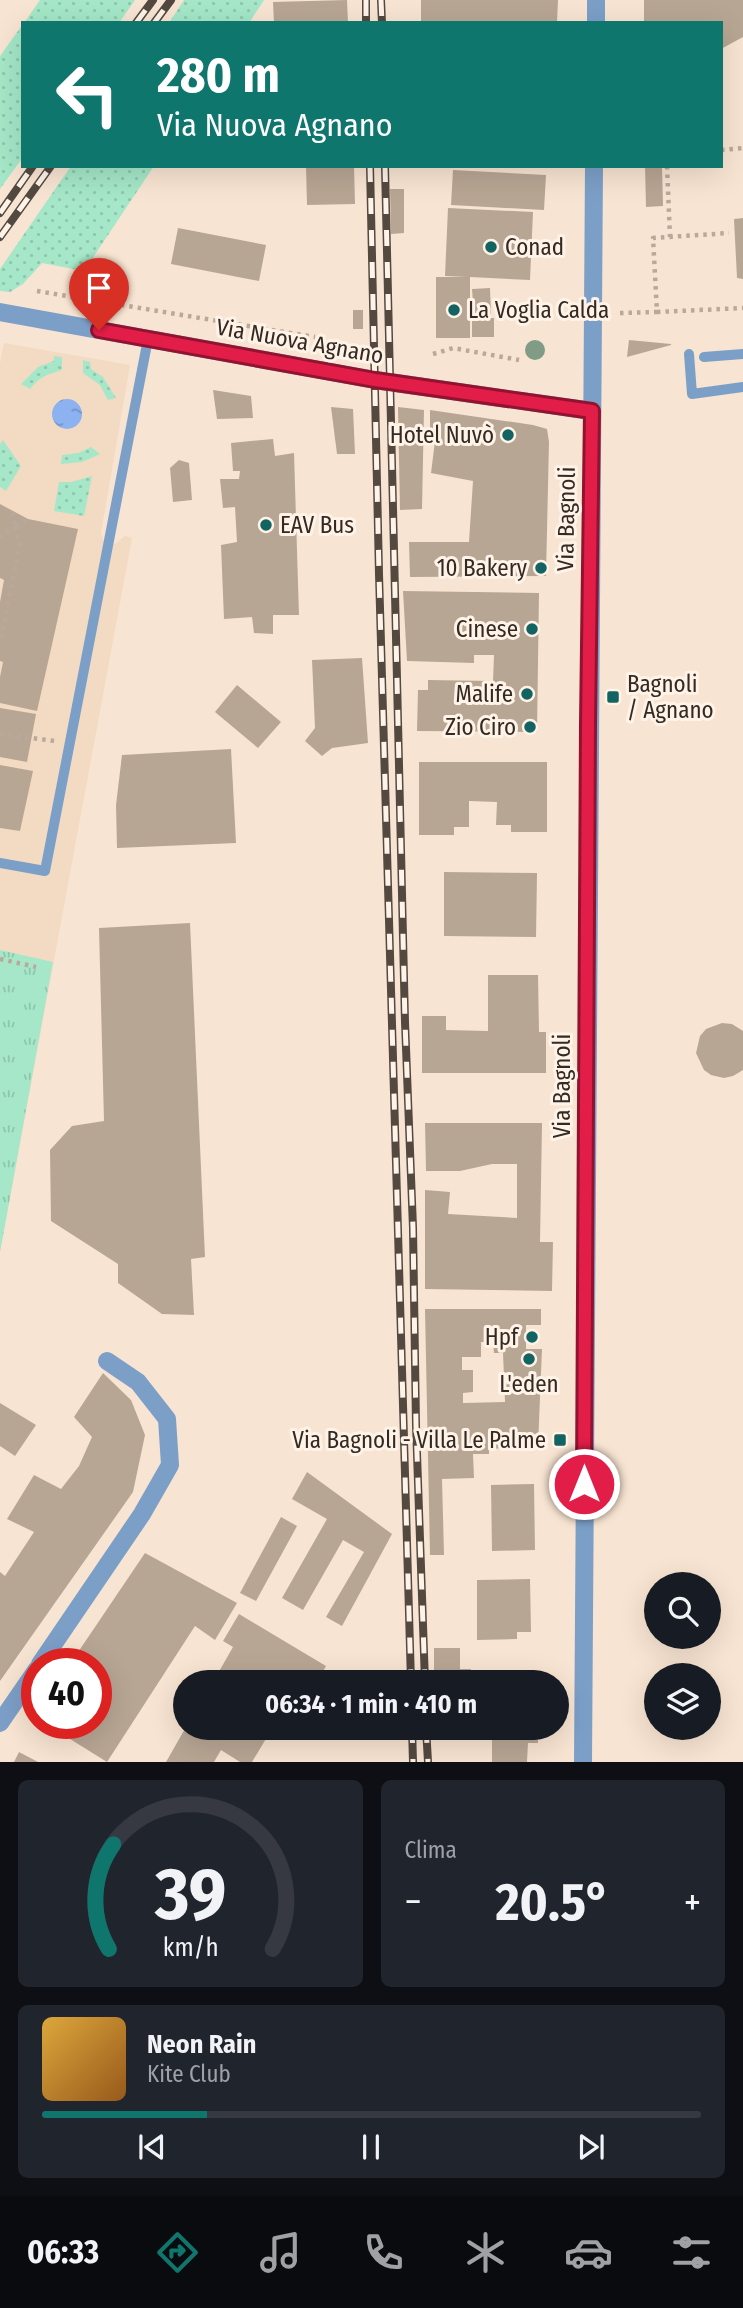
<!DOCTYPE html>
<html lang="it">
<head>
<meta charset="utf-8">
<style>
  :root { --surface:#171b24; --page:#20242c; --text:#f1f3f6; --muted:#9ea1a6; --line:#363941; --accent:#0f766e }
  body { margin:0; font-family:"Fira Sans Condensed",sans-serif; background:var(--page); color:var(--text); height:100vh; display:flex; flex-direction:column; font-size:26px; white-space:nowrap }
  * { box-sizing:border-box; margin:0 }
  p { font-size:23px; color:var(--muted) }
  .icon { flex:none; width:38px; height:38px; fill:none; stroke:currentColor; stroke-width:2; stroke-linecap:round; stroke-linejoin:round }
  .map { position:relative; height:1762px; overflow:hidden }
  .sheet { display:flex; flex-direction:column; gap:18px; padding:18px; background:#0d0f14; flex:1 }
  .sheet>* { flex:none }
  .hud { position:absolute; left:21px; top:21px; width:702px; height:147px; border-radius:0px; box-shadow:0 7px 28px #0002; background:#0f766e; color:#fff; overflow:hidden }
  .controls { position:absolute; left:644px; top:1572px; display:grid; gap:14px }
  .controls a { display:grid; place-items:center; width:77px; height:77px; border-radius:50%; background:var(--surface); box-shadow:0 7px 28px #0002; font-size:35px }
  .speed { position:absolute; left:21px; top:1648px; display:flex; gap:14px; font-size:35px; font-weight:700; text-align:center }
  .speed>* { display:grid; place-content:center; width:91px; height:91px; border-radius:50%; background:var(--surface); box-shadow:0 7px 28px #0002; line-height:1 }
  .speed .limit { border:10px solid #d22; background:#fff; color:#111 }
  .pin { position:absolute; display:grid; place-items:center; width:60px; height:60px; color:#fff; margin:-72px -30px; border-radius:50% 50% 50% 0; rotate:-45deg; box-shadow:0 0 7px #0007 }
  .pin .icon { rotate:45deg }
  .me { position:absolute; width:77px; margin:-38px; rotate:0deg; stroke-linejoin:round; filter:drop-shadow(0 0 5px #0008) }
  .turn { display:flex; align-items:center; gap:24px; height:147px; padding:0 21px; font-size:32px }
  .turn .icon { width:91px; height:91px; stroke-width:2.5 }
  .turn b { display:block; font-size:49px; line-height:60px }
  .big { font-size:52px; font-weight:700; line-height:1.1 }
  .sheet .card { flex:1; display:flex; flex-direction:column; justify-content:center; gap:10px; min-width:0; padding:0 24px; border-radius:10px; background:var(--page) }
  .sheet .dial { align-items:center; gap:0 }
  .dial svg { height:182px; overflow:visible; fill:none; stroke:var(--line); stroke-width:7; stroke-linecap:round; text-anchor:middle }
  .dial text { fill:var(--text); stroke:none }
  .song { display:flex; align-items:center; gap:21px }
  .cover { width:84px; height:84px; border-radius:10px; background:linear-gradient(135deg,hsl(40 70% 55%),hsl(30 70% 35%)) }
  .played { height:7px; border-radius:4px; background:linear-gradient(90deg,var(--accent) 25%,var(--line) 25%) }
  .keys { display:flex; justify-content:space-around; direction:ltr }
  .heat { display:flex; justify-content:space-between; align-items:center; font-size:38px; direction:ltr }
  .sheet .tiles { flex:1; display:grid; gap:18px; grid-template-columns:1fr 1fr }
  .card:last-child { grid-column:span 2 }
  .trip { position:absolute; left:173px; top:1670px; width:396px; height:70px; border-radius:35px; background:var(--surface); box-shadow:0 7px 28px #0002; font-weight:700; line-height:70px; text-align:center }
  .tab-bar { display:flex; height:112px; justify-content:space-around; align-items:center; background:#090b0e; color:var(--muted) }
  .tab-bar .icon { width:49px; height:49px }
  .tab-bar .selected { color:var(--accent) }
  .tab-bar b { font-size:32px; color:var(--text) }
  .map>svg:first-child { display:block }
</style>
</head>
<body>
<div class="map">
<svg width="743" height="1762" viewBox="0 0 743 1762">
  <defs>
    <pattern id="grass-dots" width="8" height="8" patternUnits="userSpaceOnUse" patternTransform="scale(1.75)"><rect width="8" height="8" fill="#a5e7c8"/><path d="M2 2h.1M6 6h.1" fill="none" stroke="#8ec6ac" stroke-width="1.8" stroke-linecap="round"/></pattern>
    <pattern id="park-tufts" width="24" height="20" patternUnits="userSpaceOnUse" patternTransform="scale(1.75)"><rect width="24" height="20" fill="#a5e7c8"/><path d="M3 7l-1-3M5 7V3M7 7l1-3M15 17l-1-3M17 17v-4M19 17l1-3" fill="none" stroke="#8ec6ac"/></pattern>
    <pattern id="water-ripples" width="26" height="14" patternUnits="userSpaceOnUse" patternTransform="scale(1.75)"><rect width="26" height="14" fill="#8cb2f1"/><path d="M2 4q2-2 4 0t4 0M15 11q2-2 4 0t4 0" fill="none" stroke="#7391c3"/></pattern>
  </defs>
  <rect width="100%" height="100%" fill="#f8e4d2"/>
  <path fill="#f3dac2" d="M4 343 130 365 101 533 104 542 110 543 115 544 125 536 132 538 0 1252V363Z"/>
  <g fill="url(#grass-dots)">
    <path d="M40 0H135L119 23H24Z"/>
    <path d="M184 0H264L249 23H169Z"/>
    <path d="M23 24V157L0 189V56Z"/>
    <path d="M71 166H154L84 271 42 263 23 284 10 292 0 291V269Z"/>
    <path d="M54 356 62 357V370C48 374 39 377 30 389L21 384 38 367 54 361Z"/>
    <path d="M83 360 90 362 91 369 103 377 116 398 108 400 100 385 83 373Z"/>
    <path d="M3 440 21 466 6 491 0 487V444Z"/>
    <path d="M91 447 100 454 82 462 61 464 62 455 78 453Z"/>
    <path d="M92 476 84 516 54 511 59 482H71Z"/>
  </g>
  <path fill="url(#park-tufts)" d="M0 950 53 962 0 1252Z"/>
  <circle fill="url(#water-ripples)" cx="67" cy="414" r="15"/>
  <g fill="#b8a694" fill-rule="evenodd">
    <path d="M347 0 348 23H274L273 2Z"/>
    <path d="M421 0H558L557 23H421Z"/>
    <path d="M644 0H743V37L721 49V23L644 21Z"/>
    <path d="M306 166H354L355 204 307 205Z"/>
    <path d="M645 166H662L663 206 646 207Z"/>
    <path d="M453 170 546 175 544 210 451 205Z"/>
    <path d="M390 189H404V233L391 234Z"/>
    <path d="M448 208 533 212 530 280 470 277V338H436V277H467L445 276Z"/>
    <path d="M743 218V279L737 278 734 219Z"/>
    <path d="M178 228 266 245 259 281 171 264Z"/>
    <path d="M490 288 491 315 474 316 472 289Z"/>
    <rect x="353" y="310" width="10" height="19"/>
    <rect x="472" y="318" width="22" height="19"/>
    <path d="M629 340 671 344V345L627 357Z"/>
    <path d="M213 390 251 396 253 418 217 419Z"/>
    <path d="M331 407 353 409 355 454H337Z"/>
    <path d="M398 407 424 410 422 509 400 510Z"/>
    <path d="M430 410 533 425 547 429 549 442 546 576 410 577 409 542H469L473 481 431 473 435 441H430Z"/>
    <path d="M273 439 275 456 294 453 299 615H273V634L254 633 252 617 224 619 221 545 237 542 235 507 223 508 220 479H239L240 471H233L231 443Z"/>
    <path d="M179 460 189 463 192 500 173 502 170 468Z"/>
    <path d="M0 504 28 519 78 529 37 711 0 703V677L3 662 0 661V602L4 580 0 578Z"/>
    <path d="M403 591 539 593 537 732 417 731 418 690H428V680L493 681 494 655H474V663L407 661Z"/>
    <path d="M362 658 368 743 332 748 322 756 305 741 315 728 312 660Z"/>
    <path d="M237 685 281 722 258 748 215 712Z"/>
    <path d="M0 708 36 714 27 762 0 757Z"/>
    <path d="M231 749 236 843 117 848 116 805 122 755Z"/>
    <path d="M419 762H547V832H511V825H496L497 802 469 801V827H454V835H419Z"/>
    <path d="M0 765 33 771 20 831 0 828Z"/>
    <path d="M444 872 537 873 536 937 444 936Z"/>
    <path d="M190 923 205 1257 191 1259 194 1315 162 1314 118 1283V1264L51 1221 50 1150 72 1126 104 1121 99 928Z"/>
    <path d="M488 975H538L539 1032H546V1073H422V1016H446V1030L488 1031Z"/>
    <path d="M722 1023 732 1024 743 1031V1070L733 1076 724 1078 711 1075 704 1070 696 1053 700 1036 706 1029Z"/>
    <path d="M425 1123H542L540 1242H553L552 1291 425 1289V1190L450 1192 448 1214 517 1218V1164H492L460 1171H426Z"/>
    <path d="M425 1309H541V1325H526V1349H542L538 1446 489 1449V1454H473L474 1478 442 1479 444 1555H430ZM481 1342H493L494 1353H503L505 1402 463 1403V1393L473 1392V1370H462V1357H481Z"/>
    <path d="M103 1373 131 1400 145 1435 133 1492 0 1681V1572L5 1576 34 1532 7 1519 34 1475 61 1489 79 1466 92 1437 74 1417Z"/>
    <path d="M0 1403 36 1425 15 1456 0 1446Z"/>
    <path d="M307 1472 392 1534 342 1626 326 1617 364 1552 343 1540 303 1610 282 1598 327 1519 292 1499Z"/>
    <path d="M534 1484 535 1550 492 1551 491 1485Z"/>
    <path d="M281 1517 297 1526 256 1601 240 1593Z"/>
    <path d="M145 1553 237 1603 215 1640 195 1626 107 1762 46 1724H96V1664H70Z"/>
    <path d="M530 1579 531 1632H517V1639L477 1640V1580Z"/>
    <path d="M239 1614 326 1666 317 1682H279L273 1678 271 1682H213L233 1647 223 1641Z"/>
    <path d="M434 1648H460V1669H471V1682H434Z"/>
    <rect x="485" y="1677" width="57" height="5"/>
    <path d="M186 1727H273L252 1762H240L221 1750 214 1762H166Z"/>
    <path d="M444 1727H462V1732L445 1733Z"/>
    <path d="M492 1727H538V1743H528L527 1762H492Z"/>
    <path d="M19 1752 38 1762H14Z"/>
  </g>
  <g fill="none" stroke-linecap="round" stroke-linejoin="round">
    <g stroke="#b9a99b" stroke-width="4.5" stroke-dasharray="3.5 5" stroke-linecap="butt">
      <path d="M721 150 743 148"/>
      <path d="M667 166 670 237"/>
      <path d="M37 291 315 337"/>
      <path d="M657 312 743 308"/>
      <path d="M620 313 657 312 653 238 729 233"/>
      <path d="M433 354 453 348 519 360"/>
      <path d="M13 513 15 528 28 519"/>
      <path d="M0 538 3 534 15 528 20 543 0 644"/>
      <path d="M0 734 55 741"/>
      <path d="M0 959 36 967"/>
    </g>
    <g stroke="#7c9fc8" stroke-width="10">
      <path d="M689 354 692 394 743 387"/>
      <path d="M704 357 743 354"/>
      <path d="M0 863 45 871 148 339"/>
    </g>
    <g stroke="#7c9fc8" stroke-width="18">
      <path d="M40 1664 142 1514 170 1465 167 1419 138 1382 107 1361"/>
      <path d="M0 1723 37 1669"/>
    </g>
    <g stroke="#7c9fc8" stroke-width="18">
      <path d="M596 23V0"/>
      <path d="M0 312 375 380 592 411"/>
      <path d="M583 1762 594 166"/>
    </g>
    <g stroke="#534940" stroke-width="8">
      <g id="rail">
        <path d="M366 0V23"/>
        <path d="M381 0 382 23"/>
        <path d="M136 23 153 0"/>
        <path d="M154 23 171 0"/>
        <path d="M370 166 379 574 411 1682"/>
        <path d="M385 166 405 1022 413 1228 416 1425 425 1682"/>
        <path d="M0 213 33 166"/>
        <path d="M0 237 51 166"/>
        <path d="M412 1727 413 1762"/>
        <path d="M426 1727 428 1762"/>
      </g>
    </g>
    <use href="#rail" stroke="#fff3e8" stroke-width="5" stroke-dasharray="16" stroke-linecap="butt"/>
  </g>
  <circle fill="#809b86" cx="535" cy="350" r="10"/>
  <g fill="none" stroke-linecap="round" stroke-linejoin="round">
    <g stroke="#92132f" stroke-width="18">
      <path id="route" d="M99 330 375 380 592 411 588 724 584 1484"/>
    </g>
    <use href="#route" stroke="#e11d48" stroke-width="12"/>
  </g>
  <g fill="#146363" stroke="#fff3e8" stroke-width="2.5">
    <circle cx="491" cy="247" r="7"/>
    <circle cx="454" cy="310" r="7"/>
    <circle cx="508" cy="435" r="7"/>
    <circle cx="266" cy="525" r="7"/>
    <circle cx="541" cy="568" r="7"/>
    <circle cx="532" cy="629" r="7"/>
    <circle cx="527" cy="694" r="7"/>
    <rect x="606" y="690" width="14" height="14" rx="3.5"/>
    <circle cx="530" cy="727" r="7"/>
    <circle cx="532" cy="1337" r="7"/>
    <circle cx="529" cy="1359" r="7"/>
    <rect x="553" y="1433" width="14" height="14" rx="3.5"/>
  </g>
  <g text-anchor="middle" stroke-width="6" stroke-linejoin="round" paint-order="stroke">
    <g font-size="23" fill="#322a23" stroke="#fff3e8" text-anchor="end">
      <text x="505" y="255" text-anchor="start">Conad</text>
      <text x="468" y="318" text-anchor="start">La Voglia Calda</text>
      <text x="494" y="443">Hotel Nuvò</text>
      <text x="280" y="533" text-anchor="start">EAV Bus</text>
      <text x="527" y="576">10 Bakery</text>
      <text x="518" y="637">Cinese</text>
      <text x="627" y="692" text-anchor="start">Bagnoli<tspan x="627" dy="26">/ Agnano</tspan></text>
      <text x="513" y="702">Malife</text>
      <text x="516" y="735">Zio Ciro</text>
      <text x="518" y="1345">Hpf</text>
      <text x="529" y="1392" text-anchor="middle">L'eden</text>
      <text x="546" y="1448">Via Bagnoli - Villa Le Palme</text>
    </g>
    <g font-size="23" fill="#322a23" stroke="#fff3e8">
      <text transform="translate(300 341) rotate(10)" y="8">Via Nuova Agnano</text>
      <text transform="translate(566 519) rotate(-89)" y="8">Via Bagnoli</text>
      <text transform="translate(562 1086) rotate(-90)" y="8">Via Bagnoli</text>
    </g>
  </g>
</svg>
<div class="controls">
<a><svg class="icon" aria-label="search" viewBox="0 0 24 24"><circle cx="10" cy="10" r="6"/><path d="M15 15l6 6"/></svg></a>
<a><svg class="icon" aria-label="layers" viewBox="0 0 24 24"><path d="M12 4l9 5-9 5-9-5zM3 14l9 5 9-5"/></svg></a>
</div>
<div class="speed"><div class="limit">40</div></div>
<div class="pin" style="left:99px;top:330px;background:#d93025"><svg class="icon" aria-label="arrive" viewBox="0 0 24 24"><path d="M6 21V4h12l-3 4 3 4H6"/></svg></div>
<svg class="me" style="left:584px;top:1484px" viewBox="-20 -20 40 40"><circle r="17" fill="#e11d48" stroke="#fff" stroke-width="3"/><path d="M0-11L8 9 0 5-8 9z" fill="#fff"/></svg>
<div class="trip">06:34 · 1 min · 410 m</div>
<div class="hud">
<div class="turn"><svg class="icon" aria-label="left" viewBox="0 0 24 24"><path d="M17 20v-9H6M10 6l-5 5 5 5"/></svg><div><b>280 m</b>Via Nuova Agnano</div></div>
</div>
</div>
<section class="sheet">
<div class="tiles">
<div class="card dial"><svg viewBox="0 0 100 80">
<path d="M14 69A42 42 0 1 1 86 69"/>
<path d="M14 69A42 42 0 0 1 16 23" stroke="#0f766e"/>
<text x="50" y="56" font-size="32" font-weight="700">39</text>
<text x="50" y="72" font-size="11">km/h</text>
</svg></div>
<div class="card"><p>Clima</p>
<div class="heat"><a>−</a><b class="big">20.5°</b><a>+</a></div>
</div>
<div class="card">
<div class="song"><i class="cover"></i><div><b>Neon Rain</b><p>Kite Club</p></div></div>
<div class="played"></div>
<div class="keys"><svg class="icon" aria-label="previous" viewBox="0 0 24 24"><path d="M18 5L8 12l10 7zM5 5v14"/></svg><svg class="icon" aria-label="pause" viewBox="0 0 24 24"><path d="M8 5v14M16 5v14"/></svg><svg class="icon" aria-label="next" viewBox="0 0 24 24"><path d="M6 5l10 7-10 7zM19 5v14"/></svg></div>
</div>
</div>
</section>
<nav class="tab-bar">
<b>06:33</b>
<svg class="icon selected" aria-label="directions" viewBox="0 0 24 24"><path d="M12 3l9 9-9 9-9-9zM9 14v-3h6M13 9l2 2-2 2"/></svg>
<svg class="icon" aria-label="music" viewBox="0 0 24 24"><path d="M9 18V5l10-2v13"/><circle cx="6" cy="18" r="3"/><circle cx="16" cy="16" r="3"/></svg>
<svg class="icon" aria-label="phone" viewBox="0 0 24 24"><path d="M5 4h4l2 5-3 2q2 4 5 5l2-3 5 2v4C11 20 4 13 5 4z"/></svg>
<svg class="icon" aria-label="climate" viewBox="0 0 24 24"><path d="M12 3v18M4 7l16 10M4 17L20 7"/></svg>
<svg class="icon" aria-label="car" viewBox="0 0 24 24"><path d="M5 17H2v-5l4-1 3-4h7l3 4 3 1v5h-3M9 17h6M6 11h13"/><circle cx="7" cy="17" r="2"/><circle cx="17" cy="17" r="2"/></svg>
<svg class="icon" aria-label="filters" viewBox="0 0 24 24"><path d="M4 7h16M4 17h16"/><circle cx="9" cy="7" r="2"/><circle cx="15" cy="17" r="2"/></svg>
</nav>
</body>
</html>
